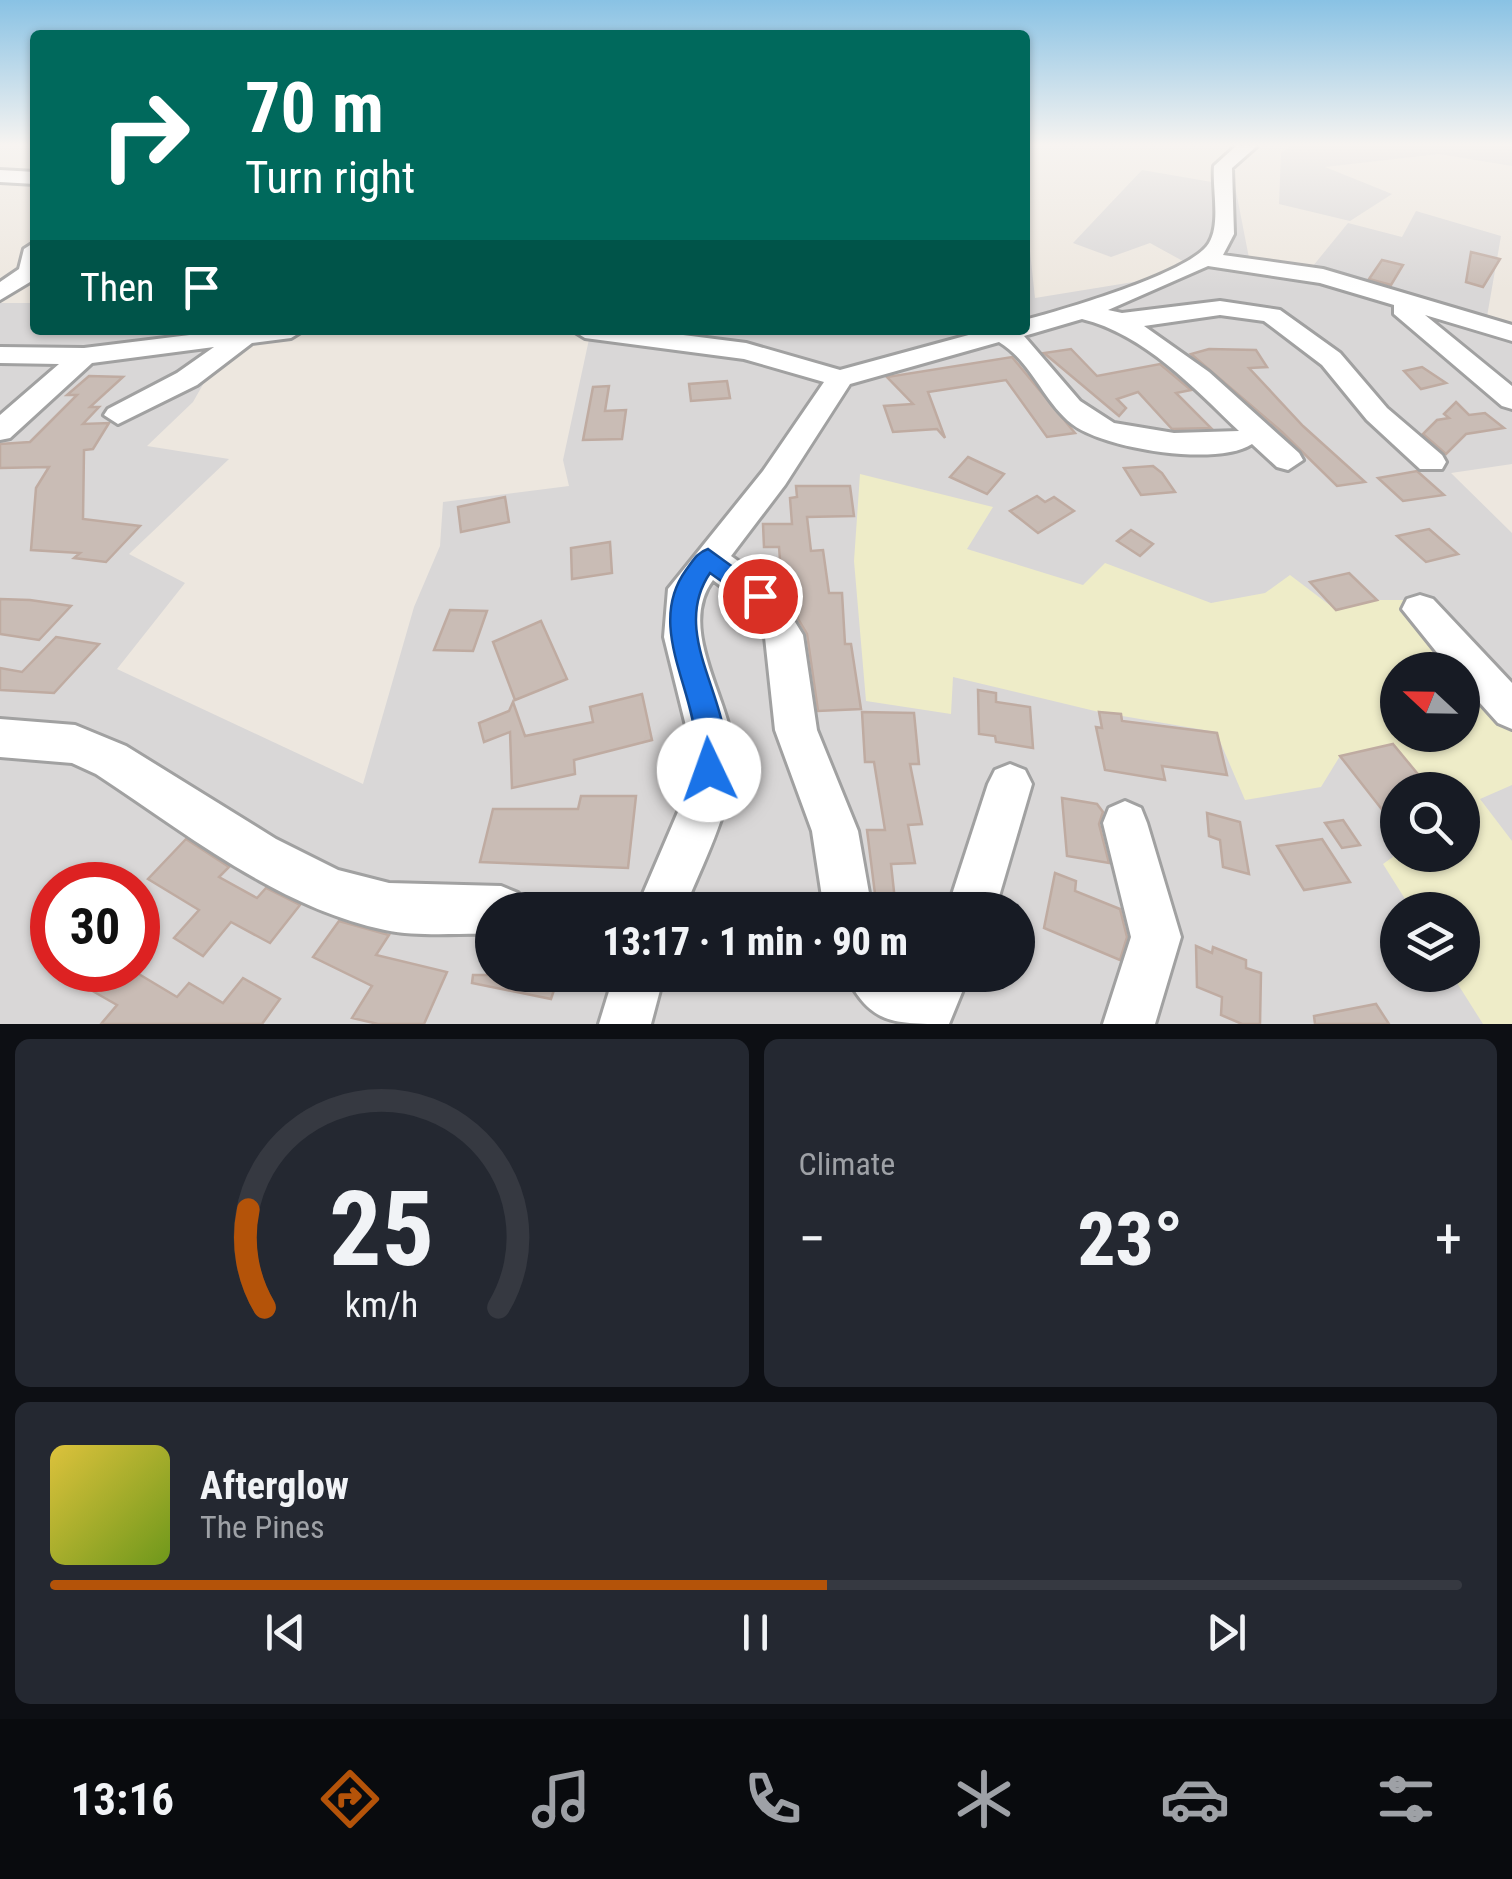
<!DOCTYPE html>
<html lang="en">
<head>
<meta charset="utf-8">
<style>
  :root { --surface:#171b24; --page:#242831; --text:#f1f3f6; --muted:#9ea1a6; --line:#363941; --accent:#b45309 }
  body { margin:0; font-family:"Roboto Condensed",sans-serif; background:var(--page); color:var(--text); height:100vh; display:flex; flex-direction:column; font-size:38px; white-space:nowrap }
  * { box-sizing:border-box; margin:0 }
  p { font-size:32px; color:var(--muted) }
  .icon { flex:none; width:55px; height:55px; fill:none; stroke:currentColor; stroke-width:2; stroke-linecap:round; stroke-linejoin:round }
  .map { position:relative; height:1024px; overflow:hidden }
  .side { display:flex; flex-direction:column; gap:15px; padding:15px; background:#0d0f14; flex:1 }
  .side>* { flex:none }
  .hud { position:absolute; left:30px; top:30px; width:1000px; height:305px; border-radius:10px; box-shadow:0 2px 8px #0004; background:#00695c; color:#fff; overflow:hidden }
  .needle { width:65px; rotate:292deg }
  .fabs { position:absolute; left:1380px; top:652px; display:grid; gap:20px }
  .fabs a { display:grid; place-items:center; width:100px; height:100px; border-radius:50%; background:var(--surface); box-shadow:0 2px 8px #0004; font-size:50px }
  .speed { position:absolute; left:30px; top:862px; display:flex; gap:20px; font-size:50px; font-weight:700; text-align:center }
  .speed>* { display:grid; place-content:center; width:130px; height:130px; border-radius:50%; background:var(--surface); box-shadow:0 2px 8px #0004; line-height:1 }
  .speed .limit { border:15px solid #d22; background:#fff; color:#111 }
  .pin { position:absolute; display:grid; place-items:center; width:85px; height:85px; color:#fff; margin:-42px; border:5px solid #fff; border-radius:50%; box-shadow:0 2px 10px #0007 }
  .me { position:absolute; width:110px; margin:-55px; rotate:357deg; stroke-linejoin:round; filter:drop-shadow(0 0 8px #0008) }
  .turn { display:flex; align-items:center; gap:35px; height:210px; padding:0 50px; font-size:45px }
  .turn .icon { width:130px; height:130px; stroke-width:2.5 }
  .turn b { display:block; font-size:70px; line-height:85px }
  .then { display:flex; align-items:center; height:95px; padding:0 50px; background:#0003; gap:20px; font-size:38px }
  .big { font-size:75px; font-weight:800; line-height:1.1 }
  .side .card { flex:1; display:flex; flex-direction:column; justify-content:center; gap:15px; min-width:0; padding:0 35px; border-radius:15px; background:var(--page) }
  .side .dial { align-items:center; gap:0 }
  .dial svg { height:260px; overflow:visible; fill:none; stroke:var(--line); stroke-width:7; stroke-linecap:round; text-anchor:middle }
  .dial text { fill:var(--text); stroke:none }
  .song { display:flex; align-items:center; gap:30px }
  .cover { width:120px; height:120px; border-radius:15px; background:linear-gradient(135deg,hsl(50 70% 55%),hsl(80 70% 35%)) }
  .played { height:10px; border-radius:5px; background:linear-gradient(90deg,var(--accent) 55%,var(--line) 55%) }
  .keys { display:flex; justify-content:space-around; direction:ltr }
  .heat { display:flex; justify-content:space-between; align-items:center; font-size:55px; direction:ltr }
  .side .tiles { flex:1; display:grid; gap:15px; grid-template-columns:1fr 1fr }
  .card:last-child { grid-column:span 2 }
  .trip { position:absolute; left:475px; top:892px; width:560px; height:100px; border-radius:50px; background:var(--surface); box-shadow:0 2px 8px #0004; font-weight:800; line-height:100px; text-align:center }
  .tab-bar { display:flex; height:160px; justify-content:space-around; align-items:center; background:#090b0e; color:var(--muted) }
  .tab-bar .icon { width:70px; height:70px }
  .tab-bar .current { color:var(--accent) }
  .tab-bar b { font-size:45px; color:var(--text) }
  .map>svg:first-child { display:block }
</style>
</head>
<body>
<div class="map">
<svg width="1512" height="1024" viewBox="0 0 1512 1024">
  <rect width="100%" height="100%" fill="#ede7df"/>
  <g fill="#d9d7d7" fill-rule="evenodd">
    <path d="M1291 146H1512V166L1439 154 1325 167 1392 194 1350 221 1279 204 1281 153Z"/>
    <path d="M1142 170 1235 186 1249 258 1304 277 1348 223 1402 237 1416 211 1501 236 1485 328 1512 338V464L1451 473 1512 533V1024H0V303H35V330H234L193 402 147 446 229 459 129 554 185 583 117 669 363 784 414 607 440 546 443 502 569 486 563 460 591 330H1025V204L1035 298 1201 271 1150 243 1111 257 1073 243ZM1398 670H1462V735H1398ZM1398 790H1462V855H1398ZM52 885H138V970H52ZM492 910H1018V975H492ZM1398 910H1462V975H1398Z"/>
  </g>
  <path fill="#eeecc8" fill-rule="evenodd" d="M860 474 993 507 967 549 1083 585 1105 563 1211 603 1265 593 1290 575 1336 610 1377 600H1412L1512 720V785L1480 799 1512 841V1024H1483L1452 975H1462V910H1412L1383 864 1397 854 1462 855V790H1425L1340 756 1321 787 1245 800 1216 732 1099 712 953 677 951 714 866 701 854 561ZM1398 670H1462V735H1398Z"/>
  <g fill="#c9bcb5" stroke="#bfaba1" stroke-width="2.5">
    <path d="M1471 252 1500 259 1483 287 1466 282Z"/>
    <path d="M1382 260 1403 265 1391 285 1369 279Z"/>
    <path d="M1071 349 1097 376 1160 364 1191 390 1176 393 1211 428 1172 429 1138 392 1117 399 1126 408 1119 416 1044 353Z"/>
    <path d="M1209 349 1256 350 1267 367 1249 368 1303 426 1365 482 1337 486 1282 432 1191 354Z"/>
    <path d="M1012 357 1075 433 1047 437 1006 380 928 392 945 438 937 429 893 432 884 406 913 404 887 377Z"/>
    <path d="M1422 367 1446 383 1421 389 1404 371Z"/>
    <path d="M89 376 123 377 90 407H99L83 424 109 423 93 449 84 450 83 519 140 526 106 562 74 558 80 553 31 550 36 488 49 467 0 468V444L30 442 77 395H67Z"/>
    <path d="M727 381 730 398 691 401 689 384Z"/>
    <path d="M609 386 605 411 626 410 622 439 583 440 593 387Z"/>
    <path d="M1456 402 1469 415 1485 413 1504 428 1466 434 1446 454 1423 434 1437 420 1449 418 1444 414Z"/>
    <path d="M968 457 1004 474 987 494 950 477Z"/>
    <path d="M1153 466 1162 473 1175 492 1141 495 1124 468Z"/>
    <path d="M1417 471 1444 495 1403 501 1378 478Z"/>
    <path d="M796 486H850L854 516 807 517 811 551 823 550 829 593H842L845 644H851L861 709 818 711 807 634 798 619 797 584H782L779 547H764L763 524H792L790 498 797 497Z"/>
    <path d="M1037 496 1045 502 1054 497 1074 511 1038 533 1010 511Z"/>
    <path d="M505 497 509 522 461 532 458 507Z"/>
    <path d="M1429 529 1458 554 1426 562 1397 536Z"/>
    <path d="M1131 530 1153 544 1140 556 1117 541Z"/>
    <path d="M610 542 612 573 572 579 571 548Z"/>
    <path d="M1349 573 1377 600 1336 610 1310 582Z"/>
    <path d="M0 599 30 600 71 606 39 640 0 634Z"/>
    <path d="M450 610 487 611 473 651 434 650Z"/>
    <path d="M541 621 567 679 515 700 493 642Z"/>
    <path d="M56 637 99 644 54 693 0 690V668L22 672Z"/>
    <path d="M978 690 996 693V702L1030 707 1033 748 996 742 995 736 979 734Z"/>
    <path d="M642 694 652 740 574 760 575 774 512 788 510 732 484 742 479 723 509 711 513 702 525 736 593 722 590 707Z"/>
    <path d="M862 712 914 713 919 764H910L922 824 908 825 915 863 891 864 896 910H877L867 830H885L874 762H865Z"/>
    <path d="M1099 712 1121 714 1122 721 1217 733 1227 775 1162 766 1165 780 1105 770 1096 727 1102 728Z"/>
    <path d="M1393 744 1431 790H1398V830L1340 756Z"/>
    <path d="M581 796H636L628 868 480 862 493 809H578Z"/>
    <path d="M1062 798 1097 804 1103 812 1099 824 1109 863 1067 856Z"/>
    <path d="M1207 813 1240 822 1249 874 1223 867 1220 840 1209 836Z"/>
    <path d="M1343 820 1360 845 1342 848 1325 823Z"/>
    <path d="M186 839 229 867 219 877 257 898 266 888 300 905 270 943 231 922 203 956 174 938 199 910 148 879Z"/>
    <path d="M1322 839 1350 882 1304 890 1277 846Z"/>
    <path d="M1055 873 1076 881 1075 891 1120 909 1127 937 1120 960 1044 928Z"/>
    <path d="M339 921 389 935 376 955 447 972 424 1024H378L352 1018 372 986 313 957Z"/>
    <path d="M1196 946 1212 953 1213 947 1246 960V968L1261 973 1260 1024H1242L1221 1015 1222 997 1197 987Z"/>
    <path d="M56 970H132L177 997 189 983 223 1003 243 978 280 999 262 1024H101L117 1005Z"/>
    <path d="M473 975H559L551 999 472 983Z"/>
    <path d="M1376 1004 1389 1024H1315L1314 1016Z"/>
  </g>
  <g fill="none" stroke-linecap="round" stroke-linejoin="round">
    <g stroke="#a1a1a1" stroke-width="6">
      <g id="minor">
        <path d="M1236 146H1257L1232 168 1234 234 1223 255 1323 269 1512 325V341L1425 315 1512 386V409L1502 406 1394 314V305L1320 283 1208 266 1108 310 1122 313 1220 301 1280 310 1340 353 1387 408 1442 455 1446 462 1442 469H1420L1367 420 1322 365 1264 321 1220 315 1144 326 1209 372 1299 453 1303 460 1288 470 1277 467 1252 444C1218 467 1104 449 1072 424 1043 401 1032 362 999 342L850 384 785 485 731 556 773 586 803 635 817 730 858 831 872 910H824L812 831 775 730 765 637 747 606 713 580C678 626 725 693 732 741 739 798 704 859 684 910H636L681 805 688 770 690 742 664 637 668 589 763 471 824 382 744 359 585 338 572 330H644L746 343 840 370 987 330H1025V320C1062 310 1191 273 1209 243 1221 223 1212 188 1214 166ZM1082 319C1144 334 1193 387 1239 431L1174 433 1114 423 1080 401 1024 336Z"/>
        <path d="M0 170 35 172V184L0 182Z"/>
        <path d="M35 242V279L0 300V282L19 269 24 249Z"/>
        <path d="M230 330H304L291 338 252 343 197 385 118 424 104 415 108 409 177 373 214 347 92 363 10 438 0 440V415L59 364 0 363V347L84 348Z"/>
        <path d="M1420 595 1433 599 1512 683V729L1498 723 1462 683V670H1451L1402 609 1407 599Z"/>
        <path d="M0 719 75 725 126 746 276 839 338 870 389 883 501 886 518 893 525 910H492V934C458 933 419 937 385 930 277 907 186 833 96 774L72 763 0 757Z"/>
        <path d="M1010 764 1025 770 1032 784 995 910H947L988 784 995 770Z"/>
        <path d="M1125 801 1141 808 1147 823 1181 937 1155 1024H1103L1131 937 1103 823 1109 808Z"/>
        <path d="M614 975H664L651 1024H599Z"/>
        <path d="M846 975H902L912 984 916 975H969L949 1024C893 1024 870 1024 846 975Z"/>
      </g>
    </g>
    <use href="#minor" fill="#fff" fill-rule="evenodd"/>
  </g>
  <linearGradient id="sky" x2="0" y2="1"><stop stop-color="#89c2e4"/><stop offset="0.5" stop-color="#f7f4f1"/><stop offset="1" stop-color="#f7f4f1" stop-opacity="0"/></linearGradient>
  <rect width="1512" height="290" fill="url(#sky)"/>
  <path fill="#1a73e8" stroke="#114b97" stroke-width="2.5" d="M708 549 773 596 769 603H752L710 573C664 641 748 715 720 780L709 784 698 780C692 766 697 756 696 742 692 685 647 624 686 570 693 561 696 553 708 549Z"/>
</svg>
<div class="fabs">
<a><svg class="needle" viewBox="-14 -14 28 28"><path d="M0-13l5 13h-10z" fill="#e53935"/><path d="M0 13l5-13h-10z" fill="#9ea1a6"/></svg></a>
<a><svg class="icon" aria-label="search" viewBox="0 0 24 24"><circle cx="10" cy="10" r="6"/><path d="M15 15l6 6"/></svg></a>
<a><svg class="icon" aria-label="layers" viewBox="0 0 24 24"><path d="M12 4l9 5-9 5-9-5zM3 14l9 5 9-5"/></svg></a>
</div>
<div class="speed"><div class="limit">30</div></div>
<div class="pin" style="left:760px;top:596px;background:#d93025"><svg class="icon" aria-label="arrive" viewBox="0 0 24 24"><path d="M6 21V4h12l-3 4 3 4H6"/></svg></div>
<svg class="me" style="left:709px;top:770px" viewBox="-20 -20 40 40"><circle r="19" fill="#fff"/><path d="M0-13L10 11 0 6-10 11z" fill="#1a73e8"/></svg>
<div class="trip">13:17 · 1 min · 90 m</div>
<div class="hud">
<div class="turn"><svg class="icon" aria-label="right" viewBox="0 0 24 24"><path d="M7 20v-9h11M14 6l5 5-5 5"/></svg><div><b>70 m</b>Turn right</div></div>
<div class="then">Then<svg class="icon" aria-label="arrive" viewBox="0 0 24 24"><path d="M6 21V4h12l-3 4 3 4H6"/></svg></div>
</div>
</div>
<section class="side">
<div class="tiles">
<div class="card dial"><svg viewBox="0 0 100 80">
<path d="M14 69A42 42 0 1 1 86 69"/>
<path d="M14 69A42 42 0 0 1 9 39" stroke="#b45309"/>
<text x="50" y="56" font-size="32" font-weight="700">25</text>
<text x="50" y="72" font-size="11">km/h</text>
</svg></div>
<div class="card"><p>Climate</p>
<div class="heat"><a>−</a><b class="big">23°</b><a>+</a></div>
</div>
<div class="card">
<div class="song"><i class="cover"></i><div><b>Afterglow</b><p>The Pines</p></div></div>
<div class="played"></div>
<div class="keys"><svg class="icon" aria-label="previous" viewBox="0 0 24 24"><path d="M18 5L8 12l10 7zM5 5v14"/></svg><svg class="icon" aria-label="pause" viewBox="0 0 24 24"><path d="M8 5v14M16 5v14"/></svg><svg class="icon" aria-label="next" viewBox="0 0 24 24"><path d="M6 5l10 7-10 7zM19 5v14"/></svg></div>
</div>
</div>
</section>
<nav class="tab-bar">
<b>13:16</b>
<svg class="icon current" aria-label="directions" viewBox="0 0 24 24"><path d="M12 3l9 9-9 9-9-9zM9 14v-3h6M13 9l2 2-2 2"/></svg>
<svg class="icon" aria-label="music" viewBox="0 0 24 24"><path d="M9 18V5l10-2v13"/><circle cx="6" cy="18" r="3"/><circle cx="16" cy="16" r="3"/></svg>
<svg class="icon" aria-label="phone" viewBox="0 0 24 24"><path d="M5 4h4l2 5-3 2q2 4 5 5l2-3 5 2v4C11 20 4 13 5 4z"/></svg>
<svg class="icon" aria-label="climate" viewBox="0 0 24 24"><path d="M12 3v18M4 7l16 10M4 17L20 7"/></svg>
<svg class="icon" aria-label="car" viewBox="0 0 24 24"><path d="M5 17H2v-5l4-1 3-4h7l3 4 3 1v5h-3M9 17h6M6 11h13"/><circle cx="7" cy="17" r="2"/><circle cx="17" cy="17" r="2"/></svg>
<svg class="icon" aria-label="filters" viewBox="0 0 24 24"><path d="M4 7h16M4 17h16"/><circle cx="9" cy="7" r="2"/><circle cx="15" cy="17" r="2"/></svg>
</nav>
</body>
</html>
